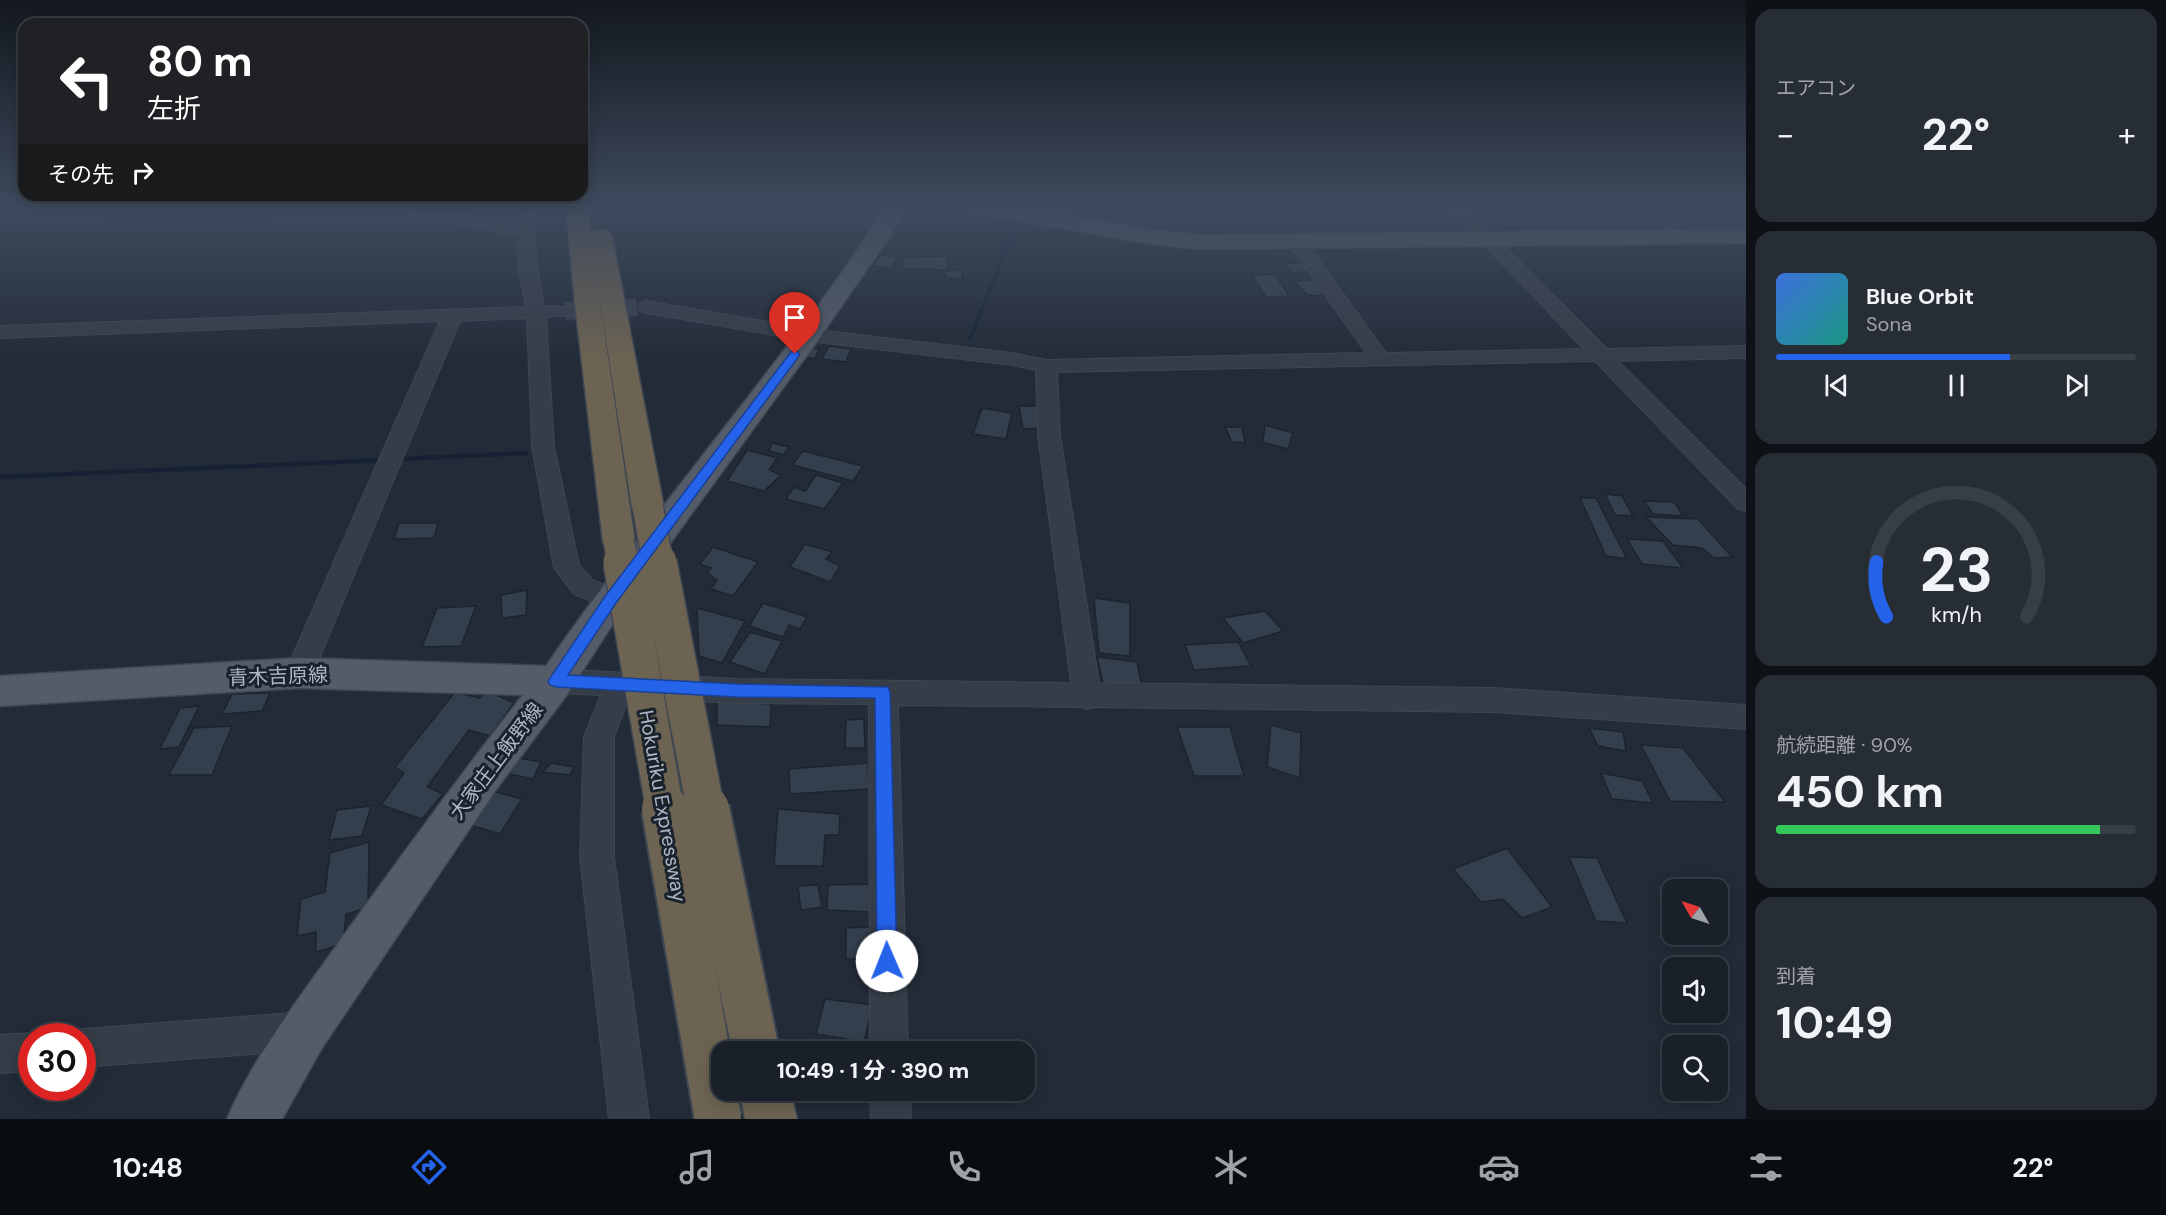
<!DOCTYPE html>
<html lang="ja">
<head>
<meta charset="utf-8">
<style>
  :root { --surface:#1a2029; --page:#272d35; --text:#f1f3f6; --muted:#9fa3a8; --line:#383e46; --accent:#2563eb }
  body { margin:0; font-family:"DM Sans","Noto Sans JP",sans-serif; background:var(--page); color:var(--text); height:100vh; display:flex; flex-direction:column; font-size:22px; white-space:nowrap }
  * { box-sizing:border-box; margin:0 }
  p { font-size:20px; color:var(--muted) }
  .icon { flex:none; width:33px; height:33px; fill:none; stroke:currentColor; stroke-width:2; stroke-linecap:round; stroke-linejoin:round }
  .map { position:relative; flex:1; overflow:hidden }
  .sheet { display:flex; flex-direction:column; gap:9px; padding:9px; background:#0e1217; width:420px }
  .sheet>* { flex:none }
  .banner { position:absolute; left:18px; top:18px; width:570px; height:183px; border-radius:18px; box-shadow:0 3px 15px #0003,0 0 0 2px var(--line); background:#202124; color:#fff; overflow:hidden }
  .needle { width:39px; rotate:309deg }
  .buttons { position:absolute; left:1662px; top:879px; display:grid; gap:12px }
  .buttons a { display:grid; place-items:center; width:66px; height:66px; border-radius:12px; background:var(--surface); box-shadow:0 3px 15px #0003,0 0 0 2px var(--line); font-size:30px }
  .speed { position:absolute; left:18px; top:1023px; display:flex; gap:12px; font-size:30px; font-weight:700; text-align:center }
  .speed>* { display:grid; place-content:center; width:78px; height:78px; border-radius:50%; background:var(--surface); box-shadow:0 3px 15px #0003,0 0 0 2px var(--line); line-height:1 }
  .speed .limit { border:9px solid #d22; background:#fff; color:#111 }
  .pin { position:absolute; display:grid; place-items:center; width:51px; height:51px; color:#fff; margin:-62px -26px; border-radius:50% 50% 50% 0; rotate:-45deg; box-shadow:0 0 6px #0007 }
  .pin .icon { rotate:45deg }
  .me { position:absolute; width:66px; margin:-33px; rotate:359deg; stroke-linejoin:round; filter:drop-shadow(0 0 4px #0008) }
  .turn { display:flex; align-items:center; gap:21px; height:126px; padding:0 30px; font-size:27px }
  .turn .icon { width:78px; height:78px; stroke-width:2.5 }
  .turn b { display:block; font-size:42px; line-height:51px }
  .then { display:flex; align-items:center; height:57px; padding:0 30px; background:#0003; gap:12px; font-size:22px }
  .big { font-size:45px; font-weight:700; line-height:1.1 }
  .sheet .card { flex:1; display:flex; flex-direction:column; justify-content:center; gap:9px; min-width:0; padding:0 21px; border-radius:18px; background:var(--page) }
  .sheet .dial { align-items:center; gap:0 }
  .dial svg { height:156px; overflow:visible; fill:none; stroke:var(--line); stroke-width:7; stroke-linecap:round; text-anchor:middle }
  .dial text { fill:var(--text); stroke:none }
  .song { display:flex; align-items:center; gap:18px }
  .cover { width:72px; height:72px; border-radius:9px; background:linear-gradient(135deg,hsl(220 70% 55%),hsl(170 70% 35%)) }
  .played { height:6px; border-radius:3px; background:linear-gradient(90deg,var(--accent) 65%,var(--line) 65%) }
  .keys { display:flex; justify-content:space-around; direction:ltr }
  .heat { display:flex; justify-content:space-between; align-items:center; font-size:33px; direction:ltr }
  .charge { height:9px; border-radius:4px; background:linear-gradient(90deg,#34c759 90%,var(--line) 0) }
  .trip { position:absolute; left:711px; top:1041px; width:324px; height:60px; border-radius:18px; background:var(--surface); box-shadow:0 3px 15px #0003,0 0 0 2px var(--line); font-weight:700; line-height:60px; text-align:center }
  .dock { display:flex; height:96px; justify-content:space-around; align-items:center; background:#0a0d10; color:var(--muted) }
  .dock .icon { width:42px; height:42px }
  .dock .current { color:var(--accent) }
  .dock b { font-size:27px; color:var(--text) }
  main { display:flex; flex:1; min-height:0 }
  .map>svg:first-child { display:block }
</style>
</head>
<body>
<main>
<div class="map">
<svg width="1746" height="1119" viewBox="0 0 1746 1119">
  <rect width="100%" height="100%" fill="#222b37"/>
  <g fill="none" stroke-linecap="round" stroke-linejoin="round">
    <g stroke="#162234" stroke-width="4">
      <path d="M0 227 270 218"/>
      <path d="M970 339 1023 207"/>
    </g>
    <g stroke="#162234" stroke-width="4.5">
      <path d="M396 459 526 453"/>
      <path d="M0 477 384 460"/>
    </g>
  </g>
  <g fill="#343f4e" stroke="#1c242e" stroke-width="1.5">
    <path d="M1673 215 1686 226 1677 227 1683 232 1667 233 1648 216Z"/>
    <path d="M880 255 897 257 891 268 873 266Z"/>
    <path d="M947 256 948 270 903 269 904 257Z"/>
    <path d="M1304 262 1313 271 1292 273 1283 264Z"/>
    <path d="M962 270V279L946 278 944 271Z"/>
    <path d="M1275 274 1289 296 1266 297 1252 275Z"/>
    <path d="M1317 280 1324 296 1307 295 1294 281Z"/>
    <path d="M829 346 851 349 846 362 822 359Z"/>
    <path d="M806 347 819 349 815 359 801 357Z"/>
    <path d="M1019 406H1042L1044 428 1023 429Z"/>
    <path d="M982 408 1012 413 1006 439 973 434Z"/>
    <path d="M1265 425 1293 433 1288 449 1263 442Z"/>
    <path d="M1225 427H1242L1245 443 1232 442Z"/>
    <path d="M772 443 789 447 784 455 769 451Z"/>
    <path d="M747 450 777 458 769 470 781 475 764 491 727 481Z"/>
    <path d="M803 451 863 466 853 481 792 465Z"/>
    <path d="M816 475 843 483 824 509 786 499 794 487 805 491Z"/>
    <path d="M1605 494 1622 496 1633 516 1615 515Z"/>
    <path d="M1580 498H1596L1627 559 1606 556Z"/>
    <path d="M1644 501 1674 502 1683 516 1653 514Z"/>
    <path d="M1646 517 1698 519 1732 557 1714 558 1702 548 1673 545Z"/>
    <path d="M399 523H438L434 538 394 539Z"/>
    <path d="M1627 539 1663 541 1683 568 1642 564Z"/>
    <path d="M805 544 832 552 826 559 840 566 830 582 790 567Z"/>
    <path d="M713 547 758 562 733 596 711 589 717 580 707 573 711 568 700 564Z"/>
    <path d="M527 590 526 615 502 618 501 595Z"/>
    <path d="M1094 598 1130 603V656L1099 653Z"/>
    <path d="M763 603 807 617 800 629 789 625 783 637 749 626Z"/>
    <path d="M476 606 461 646 422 647 437 608Z"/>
    <path d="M697 608 745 621 722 663 699 656Z"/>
    <path d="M1265 611 1283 631 1243 643 1223 618Z"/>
    <path d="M750 632 782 641 765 674 730 662Z"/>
    <path d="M1238 642 1251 666 1194 670 1185 645Z"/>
    <path d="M1097 657 1137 662 1142 687H1104Z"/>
    <path d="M487 691 514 703 490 736 469 730 427 787 443 794 422 819 381 805 404 773 395 767 455 692 479 698Z"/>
    <path d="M270 693 262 711 222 714 232 694Z"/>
    <path d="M717 702 771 704 770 727 717 725Z"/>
    <path d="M199 706 179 747 160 749 180 708Z"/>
    <path d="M864 719 865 748H845L846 720Z"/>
    <path d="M1271 725 1301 733 1300 778 1267 767Z"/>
    <path d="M232 726 212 775H169L194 728Z"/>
    <path d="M1177 727H1230L1244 776H1194Z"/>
    <path d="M1589 728 1623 732 1626 751 1598 746Z"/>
    <path d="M1641 745 1683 748 1725 802 1670 801Z"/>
    <path d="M513 757 541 762 533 779 504 773Z"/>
    <path d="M551 763 574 767 570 775 543 772Z"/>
    <path d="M868 763 869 789 790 794 789 769Z"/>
    <path d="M1601 773 1642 781 1653 803 1612 799Z"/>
    <path d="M492 791 522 799 500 834 470 825Z"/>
    <path d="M371 806 362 836 329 840 337 810Z"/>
    <path d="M778 809 840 814 839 835H825L823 866H774Z"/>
    <path d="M369 842 368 908 346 914 343 944 316 952V932L297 936 301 899 325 892 330 853Z"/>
    <path d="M1507 848 1552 907 1522 918 1503 899 1481 902 1453 869Z"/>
    <path d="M1569 857 1597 858 1627 923 1596 921Z"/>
    <path d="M869 884 870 912 827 910 828 885Z"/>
    <path d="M818 885 822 907 801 910 798 886Z"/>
    <path d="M870 927 872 959H846V928Z"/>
    <path d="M825 999 873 1005 864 1042 816 1034Z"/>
  </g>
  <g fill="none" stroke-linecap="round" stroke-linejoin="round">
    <path stroke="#37404c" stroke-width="18" stroke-dasharray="18 9" stroke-linecap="butt" d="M565 311 647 307"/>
    <g stroke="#3e4651" stroke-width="2">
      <g id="minor">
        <path d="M391 207H423L517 226 519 207H535C533 241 538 273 544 306L572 307 575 311 572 315 546 317 554 446 579 565 592 580 620 592 624 599 620 606 611 609 574 594 554 568 532 446 527 318 460 321 313 673 309 681 299 684 289 681 285 673 440 321 0 338V326L526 307 519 270 517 236 399 212Z"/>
        <path d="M1448 207H1465L1607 349 1746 346V358L1618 361 1746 489V511L1738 509 1595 361 1057 372 1060 435 1099 683 1494 688 1746 705V729L1494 712 1092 707 1087 709 1081 707 898 705 908 1052H870L869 704 737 703 629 697 614 737V857L649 1119H609L580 857 584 737 601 695 556 693 546 689 542 681 546 673 556 669 737 679 1071 683 1038 435 1036 370 1012 365 809 341 647 313 640 311 638 307 640 303 647 301 809 329 1012 353 1046 360 1366 353 1288 242 1291 238H1303L1386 353 1584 349Z"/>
        <path d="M305 1012 318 1018 324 1031 318 1044 305 1050 82 1067V1036H68L82 1029Z"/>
        <path d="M32 1033 41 1036H32V1071L0 1073V1035Z"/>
        <path d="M870 1090H910L911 1119H871Z"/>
      </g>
    </g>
    <g stroke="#3e4651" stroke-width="3">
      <g id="major">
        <path d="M885 207H907L890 236 818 340 623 608 569 692 495 791 322 1048 282 1119H227C254 1055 304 992 344 935 403 854 461 773 523 695L299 688 0 706V676L299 658 546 666C611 572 682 482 752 392 798 332 846 272 885 207Z"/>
        <path d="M966 207H1015L1146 229 1199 235 1746 229V243L1199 249 1146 243 977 213 969 212Z"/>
      </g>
    </g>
    <g stroke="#3f4752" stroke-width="3">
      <g id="highway">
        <path d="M566 207H588L591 235 593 231 601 229 609 231 612 236 664 508 659 516 648 519 637 516 632 508 595 268 635 542 630 550 619 553 608 550 603 542 575 304Z"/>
        <path d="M740 1090H790L797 1119H745Z"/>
      </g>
    </g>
    <use href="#minor" fill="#353d48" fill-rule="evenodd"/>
    <use href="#major" fill="#535c68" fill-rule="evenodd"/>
    <use href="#highway" fill="#6d6352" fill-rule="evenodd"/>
    <g stroke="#3f4752" stroke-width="33" stroke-linecap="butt">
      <g id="highway-bridge-far2">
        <path d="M648 508 658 564"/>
        <path d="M619 542 623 564"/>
      </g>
    </g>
    <g stroke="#3f4752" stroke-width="40" stroke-linecap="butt">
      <g id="highway-bridge-far1">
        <path d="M622 562 665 811"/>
        <path d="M658 562 706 811"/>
      </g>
    </g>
    <g stroke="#3f4752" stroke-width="50" stroke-linecap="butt">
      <g id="highway-bridge">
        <path d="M665 809 718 1119"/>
        <path d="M706 809 756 1052"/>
      </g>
    </g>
    <use href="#highway-bridge-far2" stroke="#6d6352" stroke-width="30"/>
    <use href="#highway-bridge-far1" stroke="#6d6352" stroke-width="37"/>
    <use href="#highway-bridge" stroke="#6d6352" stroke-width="46"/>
  </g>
  <linearGradient id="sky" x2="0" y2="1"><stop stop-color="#13181e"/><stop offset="0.57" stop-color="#3e4a5e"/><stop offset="1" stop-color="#3e4a5e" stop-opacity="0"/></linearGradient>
  <rect width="1746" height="364" fill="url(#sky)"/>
  <path fill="#2563eb" stroke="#184099" stroke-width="1.5" d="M795 351 799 352V356L616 603 568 675 737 684 888 687 890 692 897 961 894 968 887 971 880 968 877 961 875 698 737 697 556 687 550 685 548 681 606 595 791 352Z"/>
  <g text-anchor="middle" stroke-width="6" stroke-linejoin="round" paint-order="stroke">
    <g font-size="20" fill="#afb7c4" stroke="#1a222c">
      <text transform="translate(278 676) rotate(-2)" y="7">青木吉原線</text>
      <text transform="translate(496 761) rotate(-53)" y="7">大家庄上飯野線</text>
      <text transform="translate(663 806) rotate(80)" y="7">Hokuriku Expressway</text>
    </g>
  </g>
</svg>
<div class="buttons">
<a><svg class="needle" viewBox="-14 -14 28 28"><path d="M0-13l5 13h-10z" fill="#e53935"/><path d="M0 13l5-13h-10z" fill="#9fa3a8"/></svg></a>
<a><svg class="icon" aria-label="sound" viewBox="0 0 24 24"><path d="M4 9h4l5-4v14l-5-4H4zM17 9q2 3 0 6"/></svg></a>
<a><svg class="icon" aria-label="search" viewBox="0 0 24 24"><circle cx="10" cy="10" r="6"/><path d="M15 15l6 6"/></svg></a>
</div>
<div class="speed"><div class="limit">30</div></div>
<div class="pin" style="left:795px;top:354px;background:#d93025"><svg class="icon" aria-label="arrive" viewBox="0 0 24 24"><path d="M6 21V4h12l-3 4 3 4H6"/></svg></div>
<svg class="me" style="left:887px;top:961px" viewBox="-20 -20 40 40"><circle r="19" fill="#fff"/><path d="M0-13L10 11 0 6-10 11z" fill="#2563eb"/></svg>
<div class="trip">10:49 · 1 分 · 390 m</div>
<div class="banner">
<div class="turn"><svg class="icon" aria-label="left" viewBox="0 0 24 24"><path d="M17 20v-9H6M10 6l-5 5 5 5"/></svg><div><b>80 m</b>左折</div></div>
<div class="then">その先<svg class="icon" aria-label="right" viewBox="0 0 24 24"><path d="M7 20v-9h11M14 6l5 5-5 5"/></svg></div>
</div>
</div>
<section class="sheet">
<div class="card"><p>エアコン</p>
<div class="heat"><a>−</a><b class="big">22°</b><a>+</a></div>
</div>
<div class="card">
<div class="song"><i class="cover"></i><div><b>Blue Orbit</b><p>Sona</p></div></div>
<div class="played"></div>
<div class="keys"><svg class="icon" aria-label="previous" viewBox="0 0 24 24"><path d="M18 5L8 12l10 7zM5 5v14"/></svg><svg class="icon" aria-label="pause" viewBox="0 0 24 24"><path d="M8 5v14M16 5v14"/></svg><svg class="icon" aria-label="next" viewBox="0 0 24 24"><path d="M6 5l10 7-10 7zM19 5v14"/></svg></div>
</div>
<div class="card dial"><svg viewBox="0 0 100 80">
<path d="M14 69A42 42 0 1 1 86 69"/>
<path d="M14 69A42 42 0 0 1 9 41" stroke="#2563eb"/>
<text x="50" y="56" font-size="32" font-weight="700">23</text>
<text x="50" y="72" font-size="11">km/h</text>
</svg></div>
<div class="card"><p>航続距離 · 90%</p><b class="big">450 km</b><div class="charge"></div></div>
<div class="card"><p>到着</p><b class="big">10:49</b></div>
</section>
</main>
<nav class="dock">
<b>10:48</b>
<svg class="icon current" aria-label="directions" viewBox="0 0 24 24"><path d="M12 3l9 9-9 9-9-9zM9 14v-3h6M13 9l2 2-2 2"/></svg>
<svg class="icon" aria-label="music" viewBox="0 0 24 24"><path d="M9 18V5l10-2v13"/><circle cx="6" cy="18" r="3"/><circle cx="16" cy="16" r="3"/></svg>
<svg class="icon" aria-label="phone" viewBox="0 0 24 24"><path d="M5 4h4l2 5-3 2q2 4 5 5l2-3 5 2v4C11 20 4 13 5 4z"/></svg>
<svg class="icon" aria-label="climate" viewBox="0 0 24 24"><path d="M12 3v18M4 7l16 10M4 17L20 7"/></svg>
<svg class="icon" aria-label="car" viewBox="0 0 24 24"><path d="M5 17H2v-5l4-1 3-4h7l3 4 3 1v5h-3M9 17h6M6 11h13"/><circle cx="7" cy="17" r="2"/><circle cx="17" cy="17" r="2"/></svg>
<svg class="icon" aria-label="filters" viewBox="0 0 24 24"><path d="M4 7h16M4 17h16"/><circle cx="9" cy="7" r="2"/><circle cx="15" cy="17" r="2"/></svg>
<b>22°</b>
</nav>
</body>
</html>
